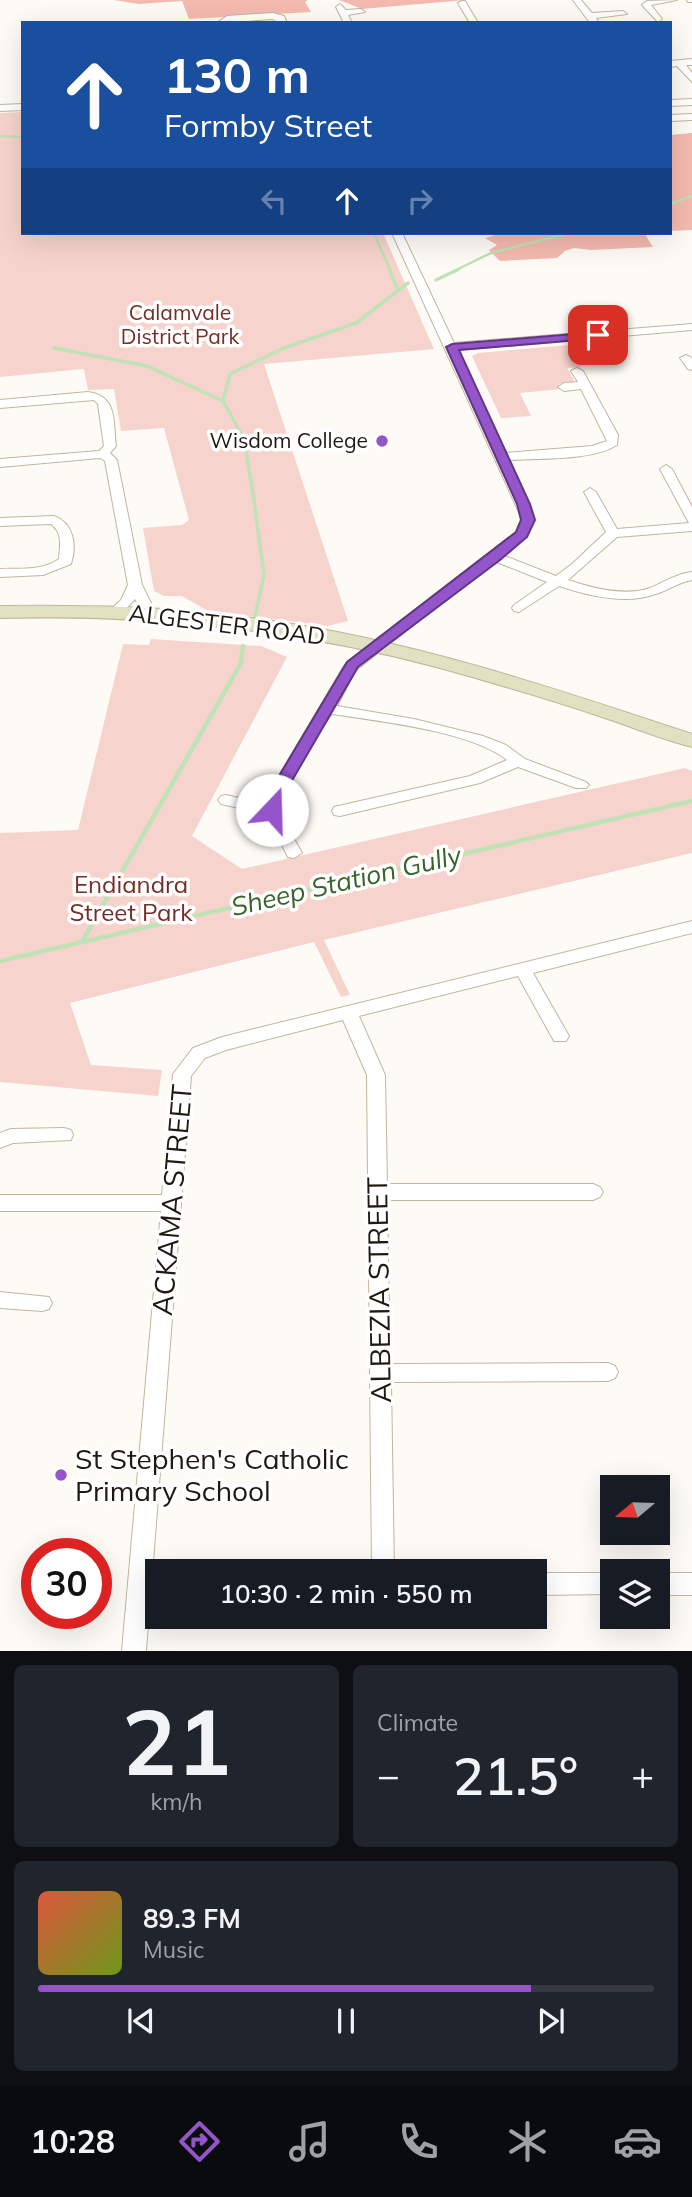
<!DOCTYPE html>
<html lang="en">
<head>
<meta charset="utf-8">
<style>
  :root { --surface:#171b24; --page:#20242c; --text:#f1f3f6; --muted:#9ea1a6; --line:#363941; --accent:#9555ca }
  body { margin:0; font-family:Mulish,sans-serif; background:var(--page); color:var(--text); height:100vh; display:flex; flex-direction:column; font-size:26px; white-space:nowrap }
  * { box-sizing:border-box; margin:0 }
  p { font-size:23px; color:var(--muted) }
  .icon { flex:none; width:38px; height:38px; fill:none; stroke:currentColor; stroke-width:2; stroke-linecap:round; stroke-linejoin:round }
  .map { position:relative; height:1651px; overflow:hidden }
  .details { display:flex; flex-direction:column; gap:14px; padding:14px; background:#0d0f14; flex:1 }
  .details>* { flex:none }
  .top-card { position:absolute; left:21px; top:21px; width:651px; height:214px; border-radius:0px; box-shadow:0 7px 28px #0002; background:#1a4fa0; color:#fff; overflow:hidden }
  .needle { width:46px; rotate:251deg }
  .tools { position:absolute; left:600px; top:1475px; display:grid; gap:14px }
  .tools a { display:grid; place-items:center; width:70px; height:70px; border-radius:0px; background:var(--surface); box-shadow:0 7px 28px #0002; font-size:35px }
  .speed { position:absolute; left:21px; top:1538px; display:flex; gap:14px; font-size:35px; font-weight:700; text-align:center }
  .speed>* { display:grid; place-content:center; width:91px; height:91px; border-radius:50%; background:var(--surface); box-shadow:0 7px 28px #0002; line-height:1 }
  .speed .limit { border:10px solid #d22; background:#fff; color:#111 }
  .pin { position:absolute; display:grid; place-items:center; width:60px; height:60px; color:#fff; margin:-30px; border-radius:14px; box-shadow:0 4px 10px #0006 }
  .me { position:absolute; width:77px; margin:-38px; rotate:21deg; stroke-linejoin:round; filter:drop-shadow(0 0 5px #0008) }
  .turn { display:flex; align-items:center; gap:24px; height:147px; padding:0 28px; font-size:32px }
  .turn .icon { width:91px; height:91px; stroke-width:2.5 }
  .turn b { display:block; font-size:49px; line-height:60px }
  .lanes { display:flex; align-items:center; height:66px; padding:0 28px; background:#0003; justify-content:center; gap:35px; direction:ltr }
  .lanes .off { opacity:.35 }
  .big { font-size:52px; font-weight:600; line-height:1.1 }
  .details .widget { flex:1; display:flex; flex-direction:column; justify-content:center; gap:10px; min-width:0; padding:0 24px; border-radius:10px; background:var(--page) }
  .details .dial { align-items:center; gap:0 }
  .dial b { font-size:91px; line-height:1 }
  .song { display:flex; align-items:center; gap:21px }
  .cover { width:84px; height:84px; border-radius:10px; background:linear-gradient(135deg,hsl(10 70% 55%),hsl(80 70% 35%)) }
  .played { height:7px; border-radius:4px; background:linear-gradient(90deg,var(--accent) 80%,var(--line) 80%) }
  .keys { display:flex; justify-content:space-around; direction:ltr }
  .heat { display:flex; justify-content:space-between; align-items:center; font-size:38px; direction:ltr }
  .details .tiles { flex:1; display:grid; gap:14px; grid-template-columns:1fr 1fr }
  .widget:last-child { grid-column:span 2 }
  .trip { position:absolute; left:145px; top:1559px; width:402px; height:70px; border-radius:0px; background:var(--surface); box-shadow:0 7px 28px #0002; font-weight:600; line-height:70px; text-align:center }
  .menu { display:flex; height:112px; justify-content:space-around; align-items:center; background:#090b0e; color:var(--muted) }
  .menu .icon { width:49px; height:49px }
  .menu .active { color:var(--accent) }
  .menu b { font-size:32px; color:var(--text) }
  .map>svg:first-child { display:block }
</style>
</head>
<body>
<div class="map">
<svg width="692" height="1651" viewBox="0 0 692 1651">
  <rect width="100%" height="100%" fill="#fefbf6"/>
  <g fill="#f7d3cd">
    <path d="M23 112V233H383L434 349 264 364 348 621 327 626 208 611 182 596H164L154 591 143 528 182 525 189 520 164 428 121 431 114 389 88 390 84 369 0 377V113Z"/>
    <path d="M569 345 581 367 567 368 575 382 559 384 561 389 520 393 531 416 501 418 472 356 478 353Z"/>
    <path d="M151 639 261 646 287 657 192 836 242 869 685 768 692 771V853L324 940 350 995 341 997 314 942 70 1003 91 1065 162 1070 158 1096 0 1082V833L78 830 123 644 149 645Z"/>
  </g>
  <g fill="#f4bab0">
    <path d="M114 0H308L305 2 311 12 189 19 182 1 139 4Z"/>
    <path d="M339 0H465L362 9Z"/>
    <path d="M692 133V230L670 231V135Z"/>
    <path d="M503 233H653L645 234 653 247 591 250 574 248 565 251 557 258 500 261 489 250 497 245 485 238Z"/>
  </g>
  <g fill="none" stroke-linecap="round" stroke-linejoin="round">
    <g stroke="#bfe2b6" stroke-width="2.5">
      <path d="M0 136 23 137"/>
      <path d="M670 204 692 196"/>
      <path d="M374 233 390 270"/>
      <path d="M456 270 491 253 570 233"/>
    </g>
    <g stroke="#bfe2b6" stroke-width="3.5">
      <path d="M389 269 398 290"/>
      <path d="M436 280 459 269"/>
      <path d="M54 348 147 366 223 401"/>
      <path d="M255 616 264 575 254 500 244 439 223 401 230 374 284 348 356 323 408 283"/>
    </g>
    <g stroke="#bfe2b6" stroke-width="4.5">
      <path d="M82 942 241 663 243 646"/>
      <path d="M0 961 692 801"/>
    </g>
    <g stroke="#c2b69d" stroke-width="2">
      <g id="minor">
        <path d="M573 0H581L592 13 623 11 627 14 596 18 599 23H590Z"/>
        <path d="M677 0 651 5 662 19 658 22 642 5 647 1Z"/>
        <path d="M687 0H692V2H688Z"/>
        <path d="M462 1H465L478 23H470L458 3Z"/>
        <path d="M340 4 346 10 361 9 365 12 348 15 352 23H344L336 7Z"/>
        <path d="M273 13 284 16 287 23H279L273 19 217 23 227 16Z"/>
        <path d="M692 59V65H686L692 73V82L677 66 670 67V61Z"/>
        <path d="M692 99V105L670 106V100Z"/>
        <path d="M23 104V110L0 111V105Z"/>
        <path d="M692 114V120L670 121V115Z"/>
        <path d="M392 233H402L454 343 692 324V330L457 350 505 453 592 446 607 441 581 389 564 391 558 387 564 383 578 382 571 371 577 368 583 371 618 435 617 445C592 461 540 458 509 460L534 519 527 537 502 555 556 576 572 564 606 532 584 492 590 488 596 492 617 529 689 523 660 469 666 465 672 469 692 507V531L617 537 568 580C592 588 625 597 650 588 662 583 673 576 686 573L692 572V580C679 582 669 590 656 594 626 605 589 596 559 586L519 612 514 611 512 608 514 605 547 582 494 561 355 671 337 706 414 719 483 736 506 745 525 759 586 782 589 785 586 788H576L518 767 480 783 340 816 334 815 332 811 334 807 470 776 507 760C471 731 378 721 332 714 320 729 279 793 280 809 281 819 297 843 302 853L294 858 288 857 266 814 221 804 218 800 221 796 226 795 266 804 267 796 344 666 516 532 522 519Z"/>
        <path d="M686 355 692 358V370L688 369 680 358Z"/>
        <path d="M88 392C118 396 113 422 116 446L110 453 117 460 142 585 157 615 155 618H145L135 599 120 615H110L108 612 121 600 128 585 105 461 100 458 0 467V459L99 451 104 446 98 404 94 400 0 408V400Z"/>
        <path d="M54 516C74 523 77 546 71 564L43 575 0 577V569C20 568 42 571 59 559 60 546 63 533 51 524L0 526V518Z"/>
        <path d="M692 921V933L533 973 569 1036 566 1041H554L518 976 359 1016 385 1075 387 1184H593L600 1187 603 1192 600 1197 593 1200H387L390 1364 608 1363 615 1366 618 1372 615 1378 608 1381 391 1382 394 1572H372L367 1075 343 1020 226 1050 205 1058 191 1076 146 1651H122L161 1211H0V1195H162L173 1074 193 1048 222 1037Z"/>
        <path d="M64 1128 71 1130 73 1135 71 1140 13 1143 0 1148V1133L11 1129Z"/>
        <path d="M0 1292 49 1297 52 1303 49 1309 42 1311 0 1308Z"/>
        <path d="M536 1573H612V1594L536 1595Z"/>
        <rect x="658" y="1573" width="34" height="22"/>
      </g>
    </g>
    <g stroke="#c2b69d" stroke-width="2">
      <path id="secondary" d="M0 606C87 605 174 606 260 619 408 639 551 687 692 734V747C661 739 632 727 602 717 548 699 494 683 440 668 295 629 150 614 0 618Z"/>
    </g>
    <use href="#minor" fill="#fff" fill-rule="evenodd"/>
    <use href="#secondary" fill="#e0e1c1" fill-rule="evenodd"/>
  </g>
  <path fill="#9555ca" stroke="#613783" stroke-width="2" d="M598 332 602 333V338L459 350 530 504 535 520 527 537 500 560 358 667 283 796 280 810 272 815 267 813 265 810 267 796 347 662 516 532 521 520 517 504 446 347 452 344Z"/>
  <g fill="#9555ca" stroke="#fff" stroke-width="2.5">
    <circle cx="382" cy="441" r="7"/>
    <circle cx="61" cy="1475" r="7"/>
  </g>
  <g text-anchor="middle" stroke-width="7" stroke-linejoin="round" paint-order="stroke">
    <g font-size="21" fill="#742e26" stroke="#fff">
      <text x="180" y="320">Calamvale<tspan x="180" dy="24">District Park</tspan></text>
    </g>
    <g font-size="21" fill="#1f1a11" stroke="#fff" text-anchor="end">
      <text x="368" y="448">Wisdom College</text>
    </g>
    <g font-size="24" fill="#1f1a11" stroke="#fff">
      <text transform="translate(227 625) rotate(7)" y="8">ALGESTER ROAD</text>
    </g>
    <g font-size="24" fill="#742e26" stroke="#fff">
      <text x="131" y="893">Endiandra<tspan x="131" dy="28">Street Park</tspan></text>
    </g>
    <g font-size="26" font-style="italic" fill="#38642b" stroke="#fff">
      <text transform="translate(346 881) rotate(-13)" y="9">Sheep Station Gully</text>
    </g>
    <g font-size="28" fill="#1f1a11" stroke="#fff">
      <text transform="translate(172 1200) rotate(-85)" y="10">ACKAMA STREET</text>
      <text transform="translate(379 1290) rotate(-91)" y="10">ALBEZIA STREET</text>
    </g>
    <g font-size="28" fill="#1f1a11" stroke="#fff" text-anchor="start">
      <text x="75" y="1469">St Stephen's Catholic<tspan x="75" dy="32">Primary School</tspan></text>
    </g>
  </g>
</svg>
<div class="tools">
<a><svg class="needle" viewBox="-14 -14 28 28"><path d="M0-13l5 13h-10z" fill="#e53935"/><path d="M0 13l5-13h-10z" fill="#9ea1a6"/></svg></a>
<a><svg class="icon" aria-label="layers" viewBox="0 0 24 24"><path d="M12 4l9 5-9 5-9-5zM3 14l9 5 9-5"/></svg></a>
</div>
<div class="speed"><div class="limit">30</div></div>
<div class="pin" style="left:598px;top:335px;background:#d93025"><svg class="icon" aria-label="arrive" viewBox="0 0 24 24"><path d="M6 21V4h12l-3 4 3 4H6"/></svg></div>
<svg class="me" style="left:272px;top:810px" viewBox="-20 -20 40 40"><circle r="19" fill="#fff"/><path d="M0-13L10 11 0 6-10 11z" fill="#9555ca"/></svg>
<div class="trip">10:30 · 2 min · 550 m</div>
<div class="top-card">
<div class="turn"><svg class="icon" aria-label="ahead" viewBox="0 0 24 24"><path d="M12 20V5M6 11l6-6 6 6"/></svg><div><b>130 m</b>Formby Street</div></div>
<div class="lanes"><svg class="icon off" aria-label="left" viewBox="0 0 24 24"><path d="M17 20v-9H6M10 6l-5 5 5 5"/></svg><svg class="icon" aria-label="ahead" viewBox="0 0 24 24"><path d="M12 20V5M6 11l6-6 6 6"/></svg><svg class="icon off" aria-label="right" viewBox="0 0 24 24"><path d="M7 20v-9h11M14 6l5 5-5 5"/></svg></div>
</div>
</div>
<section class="details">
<div class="tiles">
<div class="widget dial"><b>21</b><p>km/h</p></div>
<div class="widget"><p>Climate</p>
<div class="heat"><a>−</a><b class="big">21.5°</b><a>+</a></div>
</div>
<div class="widget">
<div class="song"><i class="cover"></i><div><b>89.3 FM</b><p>Music</p></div></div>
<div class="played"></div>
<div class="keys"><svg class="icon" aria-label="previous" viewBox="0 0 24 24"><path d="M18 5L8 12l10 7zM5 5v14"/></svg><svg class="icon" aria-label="pause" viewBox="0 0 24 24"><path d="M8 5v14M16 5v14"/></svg><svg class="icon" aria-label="next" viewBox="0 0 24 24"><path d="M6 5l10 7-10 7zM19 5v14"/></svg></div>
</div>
</div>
</section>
<nav class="menu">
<b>10:28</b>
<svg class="icon active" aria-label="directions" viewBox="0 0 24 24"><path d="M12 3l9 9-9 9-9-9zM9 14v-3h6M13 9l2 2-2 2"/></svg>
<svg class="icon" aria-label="music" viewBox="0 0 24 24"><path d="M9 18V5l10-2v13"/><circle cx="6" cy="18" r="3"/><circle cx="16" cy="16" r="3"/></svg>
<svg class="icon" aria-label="phone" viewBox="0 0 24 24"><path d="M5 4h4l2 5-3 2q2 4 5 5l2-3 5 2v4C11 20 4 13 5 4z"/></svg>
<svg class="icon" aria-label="climate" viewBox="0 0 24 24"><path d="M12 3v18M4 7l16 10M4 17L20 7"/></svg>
<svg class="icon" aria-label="car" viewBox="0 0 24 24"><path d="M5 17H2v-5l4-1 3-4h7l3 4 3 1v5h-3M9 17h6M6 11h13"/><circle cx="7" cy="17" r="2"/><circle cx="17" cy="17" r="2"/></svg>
</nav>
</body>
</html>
